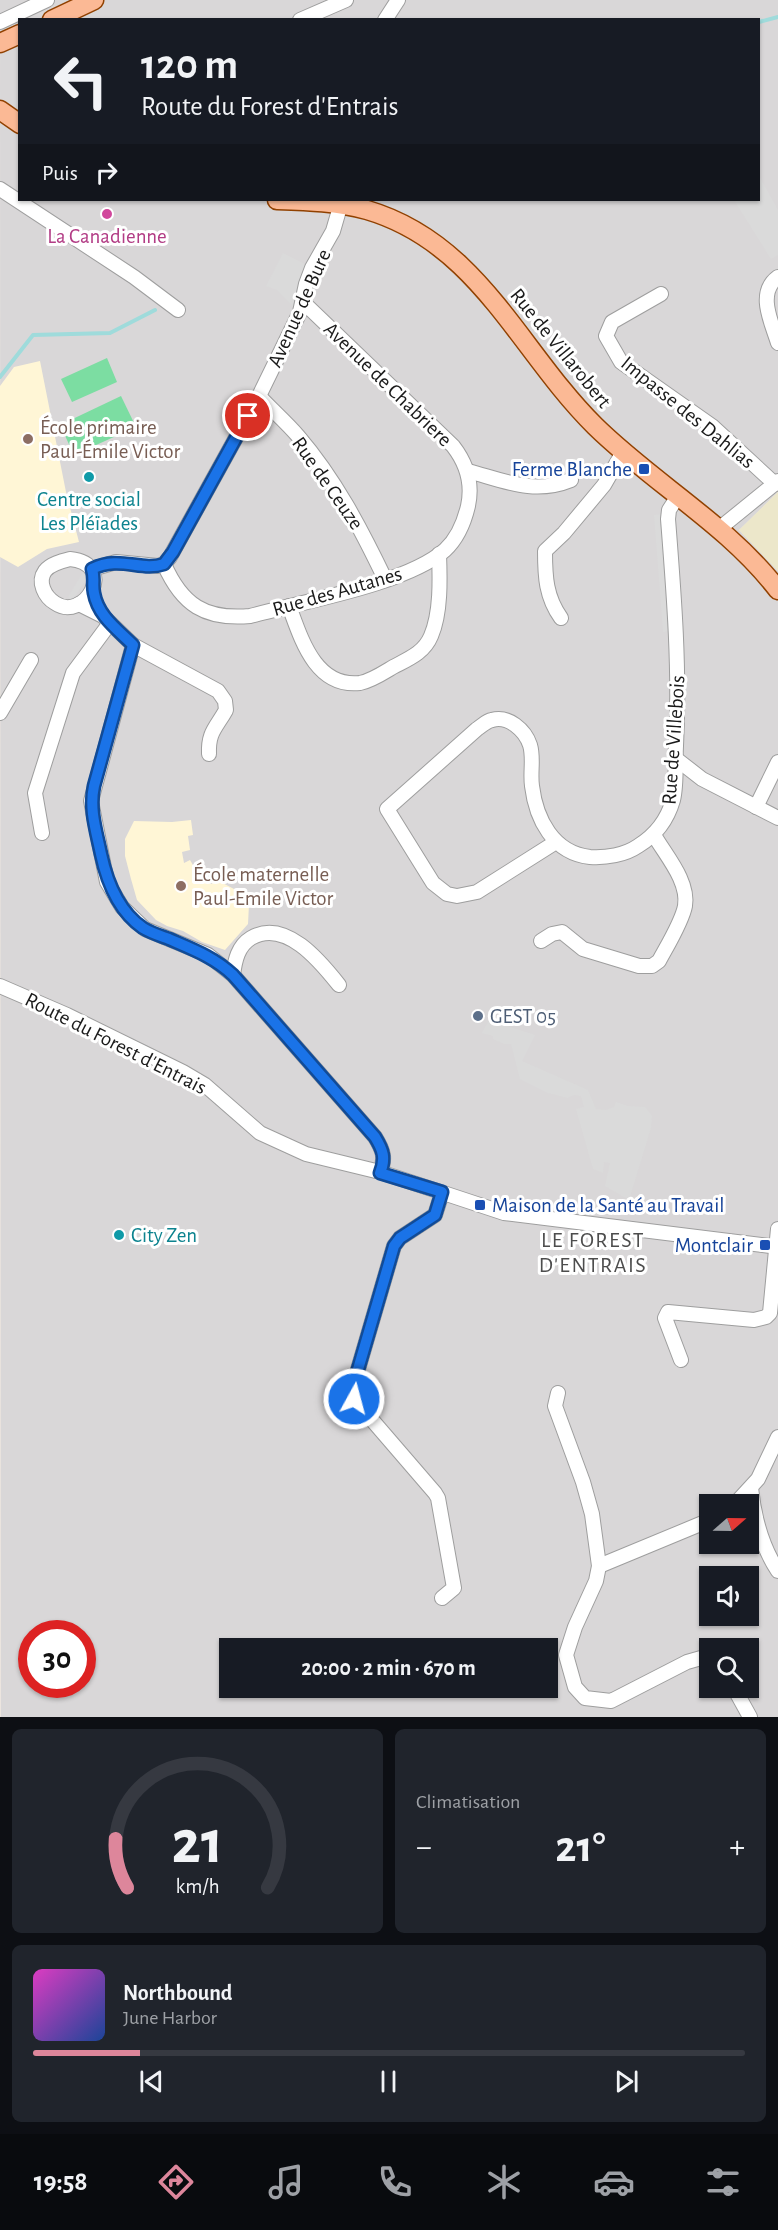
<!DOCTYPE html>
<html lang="fr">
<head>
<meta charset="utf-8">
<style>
  :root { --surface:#171b24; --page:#20242c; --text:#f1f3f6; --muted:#9ea1a6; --line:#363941; --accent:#dd869b }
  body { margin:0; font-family:"Alegreya Sans",sans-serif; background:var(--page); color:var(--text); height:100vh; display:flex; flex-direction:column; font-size:22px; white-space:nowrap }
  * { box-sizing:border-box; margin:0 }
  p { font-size:20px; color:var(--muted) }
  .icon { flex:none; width:33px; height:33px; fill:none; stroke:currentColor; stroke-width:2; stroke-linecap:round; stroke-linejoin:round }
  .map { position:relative; height:1717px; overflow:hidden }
  .side { display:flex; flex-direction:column; gap:12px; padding:12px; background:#0d0f14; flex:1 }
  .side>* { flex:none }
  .top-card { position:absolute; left:18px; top:18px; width:742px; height:183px; border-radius:0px; box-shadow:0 2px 4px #0004; background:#171b24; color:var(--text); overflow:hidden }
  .needle { width:39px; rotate:70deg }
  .tools { position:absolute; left:699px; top:1494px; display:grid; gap:12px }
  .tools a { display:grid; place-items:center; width:60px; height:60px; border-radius:0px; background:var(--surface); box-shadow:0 2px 4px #0004; font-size:30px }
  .speed { position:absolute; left:18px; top:1620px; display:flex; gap:12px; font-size:30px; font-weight:700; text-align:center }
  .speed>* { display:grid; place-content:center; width:78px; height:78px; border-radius:50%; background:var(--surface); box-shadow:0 2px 4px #0004; line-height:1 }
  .speed .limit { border:9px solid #d22; background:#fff; color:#111 }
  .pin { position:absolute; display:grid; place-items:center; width:51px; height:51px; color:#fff; margin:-26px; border:3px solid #fff; border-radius:50%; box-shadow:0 2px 6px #0007 }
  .me { position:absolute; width:66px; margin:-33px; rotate:7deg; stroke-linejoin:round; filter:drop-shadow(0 0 4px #0008) }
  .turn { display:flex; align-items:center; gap:21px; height:126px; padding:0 24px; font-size:27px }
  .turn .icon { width:78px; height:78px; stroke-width:2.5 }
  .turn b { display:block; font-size:42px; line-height:51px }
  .then { display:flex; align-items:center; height:57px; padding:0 24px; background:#0003; gap:12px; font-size:22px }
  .big { font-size:45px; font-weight:600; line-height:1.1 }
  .side .card { flex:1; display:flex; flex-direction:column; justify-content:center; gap:9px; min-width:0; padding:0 21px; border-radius:9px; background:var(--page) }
  .side .dial { align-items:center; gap:0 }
  .dial svg { height:156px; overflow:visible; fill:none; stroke:var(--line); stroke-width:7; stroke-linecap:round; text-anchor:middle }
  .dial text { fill:var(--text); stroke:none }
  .song { display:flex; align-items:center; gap:18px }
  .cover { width:72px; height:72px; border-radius:9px; background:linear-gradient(135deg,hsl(310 70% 55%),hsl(220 70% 35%)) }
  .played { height:6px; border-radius:3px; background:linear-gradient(90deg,var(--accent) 15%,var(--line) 15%) }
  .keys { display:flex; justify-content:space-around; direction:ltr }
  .heat { display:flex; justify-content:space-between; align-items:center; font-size:33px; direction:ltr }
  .side .tiles { flex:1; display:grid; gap:12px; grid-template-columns:1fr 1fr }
  .card:last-child { grid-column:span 2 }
  .trip { position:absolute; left:219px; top:1638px; width:339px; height:60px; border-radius:0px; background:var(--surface); box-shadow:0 2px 4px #0004; font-weight:600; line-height:60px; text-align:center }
  .dock { display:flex; height:96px; justify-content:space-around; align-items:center; background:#090b0e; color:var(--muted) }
  .dock .icon { width:42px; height:42px }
  .dock .active { color:var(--accent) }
  .dock b { font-size:27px; color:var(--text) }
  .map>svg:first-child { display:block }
</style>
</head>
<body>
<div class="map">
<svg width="778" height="1717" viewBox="0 0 778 1717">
  <rect width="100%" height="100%" fill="#ece5df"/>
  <path fill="#d9d7d8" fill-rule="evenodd" d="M0 0H778V492L739 530 778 571V1717H1ZM20 20H759V200H20ZM710 1504H748V1544H710ZM710 1576H748V1616H710ZM32 1634H82V1684H32ZM230 1648H548V1688H230ZM710 1648H748V1688H710Z"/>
  <g fill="#fff6d6">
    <path d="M40 361 66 492 79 542 47 549 18 567 0 557V386L14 367Z"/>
    <path d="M191 820 193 835 188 836 190 850 182 852 184 863 190 860 197 872 196 878 212 884 213 878 234 889 249 904 248 924 225 950 202 942 183 931 167 926 156 920 137 900 131 879 125 856V839L134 821 172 822Z"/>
  </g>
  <path fill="#ece7ca" d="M778 492V571L739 530Z"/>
  <g fill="#7cdda2">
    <path d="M107 358 117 382 72 402 61 379Z"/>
    <path d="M121 396 136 427 74 455 60 425Z"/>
  </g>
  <g fill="#dadada">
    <path d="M759 176 778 210V255L771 259 734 200H759Z"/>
    <path d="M283 253 305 264 293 307 277 290 266 286Z"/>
    <path d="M662 514 671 631 663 632 654 515Z"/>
    <path d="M85 569 90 574 72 601 68 597Z"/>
    <path d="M489 1020 535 1035 522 1061 588 1090 596 1109 606 1110 614 1107 616 1102 628 1106 645 1107 650 1113 652 1116 651 1128 629 1200 605 1186 610 1163 604 1162 603 1173 593 1169 576 1109 584 1107 581 1096 574 1095 567 1098 548 1093 520 1079 511 1044H504L493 1039V1036L482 1033Z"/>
  </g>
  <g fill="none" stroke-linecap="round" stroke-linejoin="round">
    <g stroke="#9fdbdb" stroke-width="4">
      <path d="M759 22 778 17"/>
      <path d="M0 377 33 335 110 333 155 310"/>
    </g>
    <g stroke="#9e9e9e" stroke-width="16">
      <g id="minor">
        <path d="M300 20 346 0"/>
        <path d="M385 20 398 0"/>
        <path d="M0 22 47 0"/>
        <path d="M0 189 134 277 178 310"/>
        <path d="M778 277C756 293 772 323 778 343"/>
        <path d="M661 294 612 322 606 336 621 362 712 426 775 484"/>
        <path d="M259 396C272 410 286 422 298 436 335 479 361 529 385 579"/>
        <path d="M468 471C505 481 534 495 571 480"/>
        <path d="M720 528 778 481"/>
        <path d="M70 559C119 564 84 623 55 603 45 597 37 582 45 571 50 564 62 561 70 559Z"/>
        <path d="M164 564C182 605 205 620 250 616 301 602 407 584 445 550 458 538 464 523 468 506 473 483 467 464 453 446L303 302"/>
        <path d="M92 569 116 562 158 566 164 564 170 557 259 396 300 312 306 284 312 268 333 231 342 200"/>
        <path d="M79 604 103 616 133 645 91 801 107 882 122 907 145 929 208 955 233 975 375 1137C383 1150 386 1158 380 1172"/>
        <path d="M289 606C301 638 315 688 360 683 371 681 383 673 393 667 408 659 424 653 431 636 441 613 440 579 439 554"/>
        <path d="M561 618C546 597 545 577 545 551L564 533 604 485 623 452"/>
        <path d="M133 645 218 691 225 701 226 710C216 728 208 732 209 754"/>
        <path d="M0 713 31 660"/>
        <path d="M675 758 702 779 778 818"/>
        <path d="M756 807 778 762"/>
        <path d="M42 833 35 793 73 673 110 623"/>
        <path d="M556 842 477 892 457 896 447 894 433 883 387 809 477 729C482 726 486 721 492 720 508 715 525 730 530 745 534 758 530 772 532 786 536 819 553 853 590 857 606 858 625 855 638 846 656 835 667 821 673 800 677 784 675 763 676 746 680 670 674 595 668 519L669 510 678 496"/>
        <path d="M541 941 552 934 562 932 583 949 639 966H652L659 961C667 946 682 922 685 906 689 881 666 856 654 835"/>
        <path d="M233 975C235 960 238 946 251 938 285 918 320 961 339 985"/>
        <path d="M0 986 67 1015 183 1072 205 1085 260 1133 306 1154 380 1172 504 1213 778 1247"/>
        <path d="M442 1193 435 1215 400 1238 394 1246 352 1390 354 1399 435 1493 438 1498 454 1588 442 1598"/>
        <path d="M681 1360 665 1318 668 1312 754 1320 766 1317 770 1313 778 1229"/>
        <path d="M558 1393 555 1406 583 1482 592 1514 599 1566 596 1581 575 1627 566 1655 575 1687 585 1698 611 1701 687 1662 701 1658 710 1659"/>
        <path d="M751 1488C754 1516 762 1547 778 1571"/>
        <path d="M735 1504 758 1479 778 1437"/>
        <path d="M599 1566 710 1520"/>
        <path d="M734 1688 750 1717"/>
      </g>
    </g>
    <g stroke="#914100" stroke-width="21">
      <g id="major">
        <path d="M52 20 94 0"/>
        <path d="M0 43 20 34"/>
        <path d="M0 110 20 124"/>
        <path d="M277 200C307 201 338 202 367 210 479 243 519 351 595 426 654 484 727 524 778 590"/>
      </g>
    </g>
    <use href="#minor" stroke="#fff" stroke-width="14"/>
    <use href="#major" stroke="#fbb995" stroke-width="18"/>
  </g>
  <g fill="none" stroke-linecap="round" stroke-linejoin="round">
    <g stroke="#114b97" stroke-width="15">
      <path id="route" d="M248 416 173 552 164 564C141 572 120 555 92 569 95 579 92 584 94 593 98 616 117 629 133 645L94 786C89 809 96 830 101 854 107 882 118 911 143 928 151 933 161 936 169 939 192 949 214 957 233 975L375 1137C383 1150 386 1158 380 1173L442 1192 435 1215 400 1238 394 1246 352 1390 354 1399"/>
    </g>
    <use href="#route" stroke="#1a73e8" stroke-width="10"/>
  </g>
  <circle fill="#d1479c" stroke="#fff" stroke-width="2" cx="107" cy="214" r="6"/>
  <g fill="#8d6e63" stroke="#fff" stroke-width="2">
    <circle cx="28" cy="439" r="6"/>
    <circle cx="181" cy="886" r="6"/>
  </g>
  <g fill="#1a4fb4" stroke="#fff" stroke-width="2">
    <rect x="638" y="463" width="12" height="12" rx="3"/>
    <rect x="474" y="1199" width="12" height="12" rx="3"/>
    <rect x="759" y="1239" width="12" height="12" rx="3"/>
  </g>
  <g fill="#0f9aa8" stroke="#fff" stroke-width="2">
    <circle cx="89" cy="477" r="6"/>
    <circle cx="119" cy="1235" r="6"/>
  </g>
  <circle fill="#5c6f8a" stroke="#fff" stroke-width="2" cx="478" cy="1016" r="6"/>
  <g text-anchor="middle" stroke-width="6" stroke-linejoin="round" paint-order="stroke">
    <g font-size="21" fill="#b23c85" stroke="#fff">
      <text x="107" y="243">La Canadienne</text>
    </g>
    <g font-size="21" fill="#1a1a1a" stroke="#fff">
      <text transform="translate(299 308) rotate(-66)" y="7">Avenue de Bure</text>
      <text transform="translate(561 348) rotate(51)" y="7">Rue de Villarobert</text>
      <text transform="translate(388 384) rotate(44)" y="7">Avenue de Chabriere</text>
      <text transform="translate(688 412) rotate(39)" y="7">Impasse des Dahlias</text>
      <text transform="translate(328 483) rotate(55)" y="7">Rue de Ceuze</text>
      <text transform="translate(337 591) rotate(-16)" y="7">Rue des Autanes</text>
      <text transform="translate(673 740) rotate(-86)" y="7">Rue de Villebois</text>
      <text transform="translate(116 1043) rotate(27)" y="7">Route du Forest d'Entrais</text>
    </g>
    <g font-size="21" fill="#785e54" stroke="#fff" text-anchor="start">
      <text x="40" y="434">École primaire<tspan x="40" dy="24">Paul-Émile Victor</tspan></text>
      <text x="193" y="881">École maternelle<tspan x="193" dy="24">Paul-Emile Victor</tspan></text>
    </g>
    <g font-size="21" fill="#164399" stroke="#fff" text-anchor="end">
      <text x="632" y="476">Ferme Blanche</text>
      <text x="492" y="1212" text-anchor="start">Maison de la Santé au Travail</text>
      <text x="753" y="1252">Montclair</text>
    </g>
    <g font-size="21" fill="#0d838f" stroke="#fff">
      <text x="89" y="506">Centre social<tspan x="89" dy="24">Les Pléïades</tspan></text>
      <text x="131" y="1242" text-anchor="start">City Zen</text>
    </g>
    <g font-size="21" fill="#4e5e75" stroke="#fff" text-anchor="start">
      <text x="490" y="1023">GEST 05</text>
    </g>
    <g font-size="22" letter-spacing="1.5" fill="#4d4d4d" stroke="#fff">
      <text x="593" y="1247">LE FOREST<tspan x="593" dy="25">D'ENTRAIS</tspan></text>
    </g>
  </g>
</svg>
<div class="tools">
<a><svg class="needle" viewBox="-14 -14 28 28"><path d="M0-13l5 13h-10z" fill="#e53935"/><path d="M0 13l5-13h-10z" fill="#9ea1a6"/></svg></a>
<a><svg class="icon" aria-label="sound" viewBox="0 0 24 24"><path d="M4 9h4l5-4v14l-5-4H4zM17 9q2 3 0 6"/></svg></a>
<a><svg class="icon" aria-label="search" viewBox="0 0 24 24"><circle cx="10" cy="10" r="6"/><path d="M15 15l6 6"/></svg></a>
</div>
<div class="speed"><div class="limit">30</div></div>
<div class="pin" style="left:248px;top:416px;background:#d93025"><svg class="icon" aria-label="arrive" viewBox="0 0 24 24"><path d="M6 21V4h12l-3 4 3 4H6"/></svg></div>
<svg class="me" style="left:354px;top:1399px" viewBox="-20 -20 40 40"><circle r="17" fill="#1a73e8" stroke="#fff" stroke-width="3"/><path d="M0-11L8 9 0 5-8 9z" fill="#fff"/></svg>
<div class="trip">20:00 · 2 min · 670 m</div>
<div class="top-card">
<div class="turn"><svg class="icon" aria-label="left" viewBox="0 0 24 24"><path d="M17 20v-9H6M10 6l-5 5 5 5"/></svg><div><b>120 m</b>Route du Forest d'Entrais</div></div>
<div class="then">Puis<svg class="icon" aria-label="right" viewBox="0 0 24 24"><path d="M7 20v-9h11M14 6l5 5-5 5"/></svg></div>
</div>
</div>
<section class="side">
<div class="tiles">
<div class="card dial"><svg viewBox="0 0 100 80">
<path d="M14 69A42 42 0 1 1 86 69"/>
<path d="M14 69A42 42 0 0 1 8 44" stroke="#dd869b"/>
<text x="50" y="56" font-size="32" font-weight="700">21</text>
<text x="50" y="72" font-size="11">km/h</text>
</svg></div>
<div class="card"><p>Climatisation</p>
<div class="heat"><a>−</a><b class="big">21°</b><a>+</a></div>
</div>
<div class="card">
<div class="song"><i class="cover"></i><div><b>Northbound</b><p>June Harbor</p></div></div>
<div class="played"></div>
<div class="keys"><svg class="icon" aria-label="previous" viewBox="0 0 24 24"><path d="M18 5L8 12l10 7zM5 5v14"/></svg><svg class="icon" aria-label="pause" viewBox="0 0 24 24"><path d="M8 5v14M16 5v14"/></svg><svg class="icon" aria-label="next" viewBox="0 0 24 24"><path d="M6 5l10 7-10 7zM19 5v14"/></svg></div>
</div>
</div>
</section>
<nav class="dock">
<b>19:58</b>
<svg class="icon active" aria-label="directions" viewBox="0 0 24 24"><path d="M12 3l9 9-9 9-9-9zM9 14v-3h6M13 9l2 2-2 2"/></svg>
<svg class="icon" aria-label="music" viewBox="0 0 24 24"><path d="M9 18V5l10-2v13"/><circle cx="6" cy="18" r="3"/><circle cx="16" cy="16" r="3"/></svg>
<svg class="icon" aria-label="phone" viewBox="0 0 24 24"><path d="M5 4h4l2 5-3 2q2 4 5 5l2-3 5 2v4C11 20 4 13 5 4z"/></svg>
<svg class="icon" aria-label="climate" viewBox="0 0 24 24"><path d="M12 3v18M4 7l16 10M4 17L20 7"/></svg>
<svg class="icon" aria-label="car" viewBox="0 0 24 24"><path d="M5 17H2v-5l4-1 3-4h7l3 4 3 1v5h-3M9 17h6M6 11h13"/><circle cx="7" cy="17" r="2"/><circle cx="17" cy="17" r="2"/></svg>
<svg class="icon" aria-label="filters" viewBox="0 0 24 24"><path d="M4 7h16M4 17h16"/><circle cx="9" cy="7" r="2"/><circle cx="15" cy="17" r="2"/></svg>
</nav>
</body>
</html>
